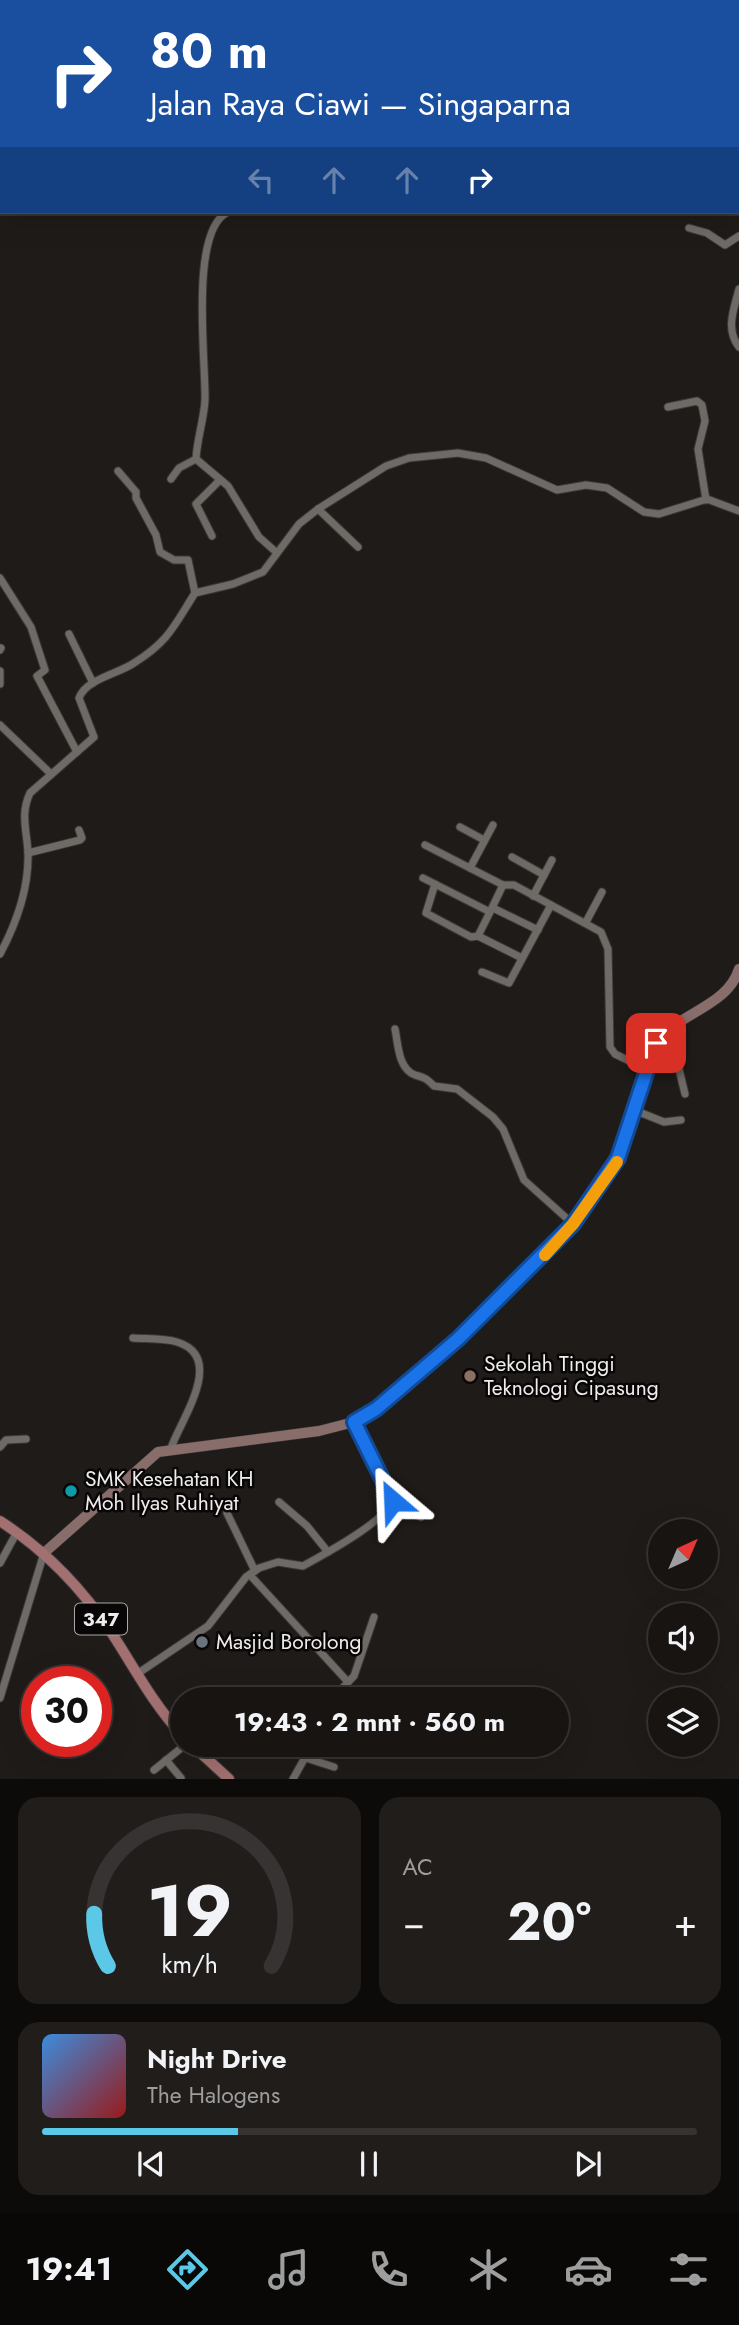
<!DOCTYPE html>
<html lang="id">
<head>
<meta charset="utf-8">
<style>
  :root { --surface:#171412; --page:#201d1b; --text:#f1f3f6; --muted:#9e9e9f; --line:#363332; --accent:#5ac8e6 }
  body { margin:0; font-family:Jost,sans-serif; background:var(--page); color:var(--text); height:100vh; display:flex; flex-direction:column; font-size:26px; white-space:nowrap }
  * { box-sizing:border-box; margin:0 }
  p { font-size:23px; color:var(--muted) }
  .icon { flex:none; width:38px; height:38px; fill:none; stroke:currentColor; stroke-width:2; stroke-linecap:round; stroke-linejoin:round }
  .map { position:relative; height:1779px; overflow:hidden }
  .side { display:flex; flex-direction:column; gap:18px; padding:18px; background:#0d0b0a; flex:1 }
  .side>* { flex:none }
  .top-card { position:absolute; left:0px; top:0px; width:740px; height:214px; box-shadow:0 7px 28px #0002,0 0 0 2px var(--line); background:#1a4fa0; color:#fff; overflow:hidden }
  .needle { width:46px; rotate:44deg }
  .buttons { position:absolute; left:648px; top:1519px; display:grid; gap:14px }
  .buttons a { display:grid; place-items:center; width:70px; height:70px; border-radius:50%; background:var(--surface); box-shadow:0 7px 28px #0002,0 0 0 2px var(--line); font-size:35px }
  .speed { position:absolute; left:21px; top:1666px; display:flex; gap:14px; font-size:35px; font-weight:700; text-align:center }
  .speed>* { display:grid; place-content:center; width:91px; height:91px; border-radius:50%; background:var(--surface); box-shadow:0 7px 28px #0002,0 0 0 2px var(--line); line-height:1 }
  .speed .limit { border:10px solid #d22; background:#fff; color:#111 }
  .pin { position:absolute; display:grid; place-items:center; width:60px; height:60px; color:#fff; margin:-30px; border-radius:14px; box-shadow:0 4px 10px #0006 }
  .me { position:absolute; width:77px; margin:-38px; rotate:334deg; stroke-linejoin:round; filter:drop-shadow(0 0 5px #0008) }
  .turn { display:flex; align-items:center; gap:24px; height:147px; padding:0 35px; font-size:32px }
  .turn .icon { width:91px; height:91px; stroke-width:2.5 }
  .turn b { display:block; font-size:49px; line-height:60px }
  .lanes { display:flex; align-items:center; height:66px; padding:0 35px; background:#0003; justify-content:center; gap:35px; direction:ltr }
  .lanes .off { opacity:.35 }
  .big { font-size:52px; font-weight:700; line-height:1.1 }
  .side .card { flex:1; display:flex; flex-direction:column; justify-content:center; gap:10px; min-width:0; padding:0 24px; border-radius:21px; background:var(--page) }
  .side .dial { align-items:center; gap:0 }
  .dial svg { height:182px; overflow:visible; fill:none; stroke:var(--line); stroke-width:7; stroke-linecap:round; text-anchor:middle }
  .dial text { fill:var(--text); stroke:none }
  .song { display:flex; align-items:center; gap:21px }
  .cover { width:84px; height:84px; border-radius:10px; background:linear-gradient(135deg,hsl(210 70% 55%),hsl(0 70% 35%)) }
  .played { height:7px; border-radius:4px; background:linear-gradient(90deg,var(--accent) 30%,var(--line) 30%) }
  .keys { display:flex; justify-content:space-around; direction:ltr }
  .heat { display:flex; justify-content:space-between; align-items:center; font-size:38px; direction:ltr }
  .side .tiles { flex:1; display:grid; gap:18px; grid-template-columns:1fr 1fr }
  .card:last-child { grid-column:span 2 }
  .trip { position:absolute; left:170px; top:1687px; width:399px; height:70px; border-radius:35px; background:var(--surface); box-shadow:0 7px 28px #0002,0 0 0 2px var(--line); font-weight:700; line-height:70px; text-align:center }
  .dock { display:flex; height:112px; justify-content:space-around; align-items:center; background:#090807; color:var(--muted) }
  .dock .icon { width:49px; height:49px }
  .dock .selected { color:var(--accent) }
  .dock b { font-size:32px; color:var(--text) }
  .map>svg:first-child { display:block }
</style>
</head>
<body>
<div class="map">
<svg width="739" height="1779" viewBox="0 0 739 1779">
  <rect width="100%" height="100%" fill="#1f1b18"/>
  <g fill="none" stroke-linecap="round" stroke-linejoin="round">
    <g stroke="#3c3937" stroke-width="9">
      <g id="minor">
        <path d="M205 0 206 2"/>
        <path d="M343 0 344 2"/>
        <path d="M228 212C189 230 206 362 205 400 204 419 197 439 196 459L228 486 259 537 276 552"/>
        <path d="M689 228 707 233 725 245 739 236"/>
        <path d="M739 289C734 309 725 329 739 347"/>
        <path d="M668 407 697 401 702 405 705 421 698 449 706 500"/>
        <path d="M118 471 136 492V498L156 535 160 552 174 560H188L195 593"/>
        <path d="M171 479 179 468 196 459"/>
        <path d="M318 509 358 547"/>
        <path d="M212 536 196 504 219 481"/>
        <path d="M0 578 31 627 45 670 37 676 77 752"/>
        <path d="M69 634 93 683"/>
        <path d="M0 650 1 648"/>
        <path d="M0 671V684"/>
        <path d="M0 725 50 773"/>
        <path d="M460 827 484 840"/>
        <path d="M425 845 503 885H514L601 932 608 949 610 1047 615 1054 648 1070"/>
        <path d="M28 853 80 840 82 838 79 830"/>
        <path d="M512 857 544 875"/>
        <path d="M470 868 493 825"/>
        <path d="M423 878 490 912 503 885"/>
        <path d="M435 884 426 913 471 937 478 936 490 912"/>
        <path d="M533 896 552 860"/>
        <path d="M493 908 538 930"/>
        <path d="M586 922 602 892"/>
        <path d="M478 936 522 958"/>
        <path d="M0 954C16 924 29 888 28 853 27 831 20 814 30 793L94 737 79 698C86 679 118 674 134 663 169 641 174 626 195 593L233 584 263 572 299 524 318 509 386 466 409 458 458 453 486 458 557 490 586 485 607 488 644 512 659 514 707 499 739 511"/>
        <path d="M482 972 509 983 551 905"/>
        <path d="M669 1028 685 1094"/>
        <path d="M395 1029C398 1043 398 1069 415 1075 425 1078 426 1078 434 1086L457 1089 493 1117 503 1129 524 1180 573 1224"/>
        <path d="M634 1110 664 1122 681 1120"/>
        <path d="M133 1338C147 1339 164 1338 177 1342 227 1357 180 1421 171 1448"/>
        <path d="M0 1447 6 1440 26 1439"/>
        <path d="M393 1501 421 1517"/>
        <path d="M279 1502 307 1526 328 1552"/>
        <path d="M227 1513 255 1571"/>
        <path d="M0 1563 17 1532"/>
        <path d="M250 1575 348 1682"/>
        <path d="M137 1674 208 1626 246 1577 259 1568 278 1562 303 1566C321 1556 393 1518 392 1498L354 1422"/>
        <path d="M0 1698 44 1553"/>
        <path d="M332 1699 354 1676 374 1617"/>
        <path d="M306 1758 334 1767"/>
        <path d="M166 1760 181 1778"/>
        <path d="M154 1770 185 1745"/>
        <path d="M293 1779 312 1745"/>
      </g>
    </g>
    <g stroke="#3c3937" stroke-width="11">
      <path id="secondary" d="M44 1553 158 1452 319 1431 354 1422 376 1409 458 1339 573 1224 618 1158 656 1043C679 1012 727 1007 739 969"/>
    </g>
    <g stroke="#3c3937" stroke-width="12">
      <g id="primary">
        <path d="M0 1521C45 1550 81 1587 111 1632 134 1667 153 1704 182 1735"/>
        <path d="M192 1745 229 1779"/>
      </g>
    </g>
    <use href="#minor" stroke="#6e6a66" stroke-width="7"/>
    <use href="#secondary" stroke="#886d6b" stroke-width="10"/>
    <use href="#primary" stroke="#a27070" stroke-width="10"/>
  </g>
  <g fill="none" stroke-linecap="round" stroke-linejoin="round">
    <g stroke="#114b97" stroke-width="18">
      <path id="route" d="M393 1501 354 1422 376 1409 458 1339 573 1224 618 1158 656 1043"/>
    </g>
    <use href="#route" stroke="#1a73e8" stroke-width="12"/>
    <path stroke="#f59e0b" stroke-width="12" d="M545 1255 573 1224 617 1162"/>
  </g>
  <circle fill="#8d6e63" stroke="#080606" stroke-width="2.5" cx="470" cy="1376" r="7"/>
  <circle fill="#0f9aa8" stroke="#080606" stroke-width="2.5" cx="71" cy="1491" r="7"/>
  <circle fill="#6b7280" stroke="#080606" stroke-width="2.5" cx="202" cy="1642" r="7"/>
  <g text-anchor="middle" stroke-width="5" stroke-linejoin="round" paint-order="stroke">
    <rect fill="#080606" stroke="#aaa7a6" stroke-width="2" x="75" y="1603.5" width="52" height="31" rx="5"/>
    <g font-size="19" font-weight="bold" fill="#efecea">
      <text x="101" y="1626">347</text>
    </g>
    <g font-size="21" fill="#efecea" stroke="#080606" text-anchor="start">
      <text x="484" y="1371">Sekolah Tinggi<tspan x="484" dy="24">Teknologi Cipasung</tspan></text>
      <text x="85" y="1486">SMK Kesehatan KH<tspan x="85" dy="24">Moh Ilyas Ruhiyat</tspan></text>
      <text x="216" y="1649">Masjid Borolong</text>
    </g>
  </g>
</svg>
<div class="buttons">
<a><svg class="needle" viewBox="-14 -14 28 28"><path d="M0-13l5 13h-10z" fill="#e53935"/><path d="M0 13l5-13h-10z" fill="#9e9e9f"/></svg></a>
<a><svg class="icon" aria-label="sound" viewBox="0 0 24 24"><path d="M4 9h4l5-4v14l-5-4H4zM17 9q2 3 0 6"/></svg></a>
<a><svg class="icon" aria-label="layers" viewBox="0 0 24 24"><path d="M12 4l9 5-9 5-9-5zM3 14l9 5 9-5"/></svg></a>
</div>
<div class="speed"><div class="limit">30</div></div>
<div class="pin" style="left:656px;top:1043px;background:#d93025"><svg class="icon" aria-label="arrive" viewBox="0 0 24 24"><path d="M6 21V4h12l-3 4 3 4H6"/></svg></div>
<svg class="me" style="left:393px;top:1501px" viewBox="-20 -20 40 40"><path d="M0-17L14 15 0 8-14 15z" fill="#1a73e8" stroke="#fff" stroke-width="4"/></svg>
<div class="trip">19:43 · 2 mnt · 560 m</div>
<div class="top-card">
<div class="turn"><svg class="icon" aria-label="right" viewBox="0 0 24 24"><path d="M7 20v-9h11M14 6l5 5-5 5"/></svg><div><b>80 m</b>Jalan Raya Ciawi — Singaparna</div></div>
<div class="lanes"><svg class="icon off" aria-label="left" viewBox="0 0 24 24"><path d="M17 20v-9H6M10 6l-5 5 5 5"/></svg><svg class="icon off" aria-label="ahead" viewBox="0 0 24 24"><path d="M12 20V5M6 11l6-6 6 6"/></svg><svg class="icon off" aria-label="ahead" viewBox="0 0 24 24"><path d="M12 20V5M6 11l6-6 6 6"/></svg><svg class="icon" aria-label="right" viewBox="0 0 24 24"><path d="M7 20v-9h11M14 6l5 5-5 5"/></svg></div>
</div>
</div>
<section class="side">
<div class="tiles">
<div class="card dial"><svg viewBox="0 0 100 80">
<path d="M14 69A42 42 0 1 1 86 69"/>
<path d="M14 69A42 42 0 0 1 8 46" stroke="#5ac8e6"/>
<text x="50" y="56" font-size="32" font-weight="700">19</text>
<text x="50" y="72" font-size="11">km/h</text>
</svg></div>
<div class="card"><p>AC</p>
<div class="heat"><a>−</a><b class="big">20°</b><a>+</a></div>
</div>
<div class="card">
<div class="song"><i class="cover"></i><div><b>Night Drive</b><p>The Halogens</p></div></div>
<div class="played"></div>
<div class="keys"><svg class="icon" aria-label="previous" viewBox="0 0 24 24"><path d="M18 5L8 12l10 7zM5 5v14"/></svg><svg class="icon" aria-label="pause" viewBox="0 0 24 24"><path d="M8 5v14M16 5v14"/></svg><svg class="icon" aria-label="next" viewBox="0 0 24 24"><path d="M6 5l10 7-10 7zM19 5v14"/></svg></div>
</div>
</div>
</section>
<nav class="dock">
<b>19:41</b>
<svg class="icon selected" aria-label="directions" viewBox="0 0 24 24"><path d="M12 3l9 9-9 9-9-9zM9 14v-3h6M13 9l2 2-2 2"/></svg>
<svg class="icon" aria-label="music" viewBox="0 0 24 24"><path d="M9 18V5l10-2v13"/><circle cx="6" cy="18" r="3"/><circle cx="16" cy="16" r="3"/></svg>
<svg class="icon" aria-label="phone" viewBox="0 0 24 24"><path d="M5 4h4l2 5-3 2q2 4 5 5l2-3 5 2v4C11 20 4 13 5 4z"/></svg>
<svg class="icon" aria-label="climate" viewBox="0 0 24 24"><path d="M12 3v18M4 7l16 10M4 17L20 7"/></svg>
<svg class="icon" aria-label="car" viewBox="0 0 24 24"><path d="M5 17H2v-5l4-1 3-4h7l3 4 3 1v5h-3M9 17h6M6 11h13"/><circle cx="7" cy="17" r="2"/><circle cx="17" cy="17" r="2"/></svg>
<svg class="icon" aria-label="filters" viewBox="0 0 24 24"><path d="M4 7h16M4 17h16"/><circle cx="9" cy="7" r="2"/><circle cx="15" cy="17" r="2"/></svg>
</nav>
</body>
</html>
